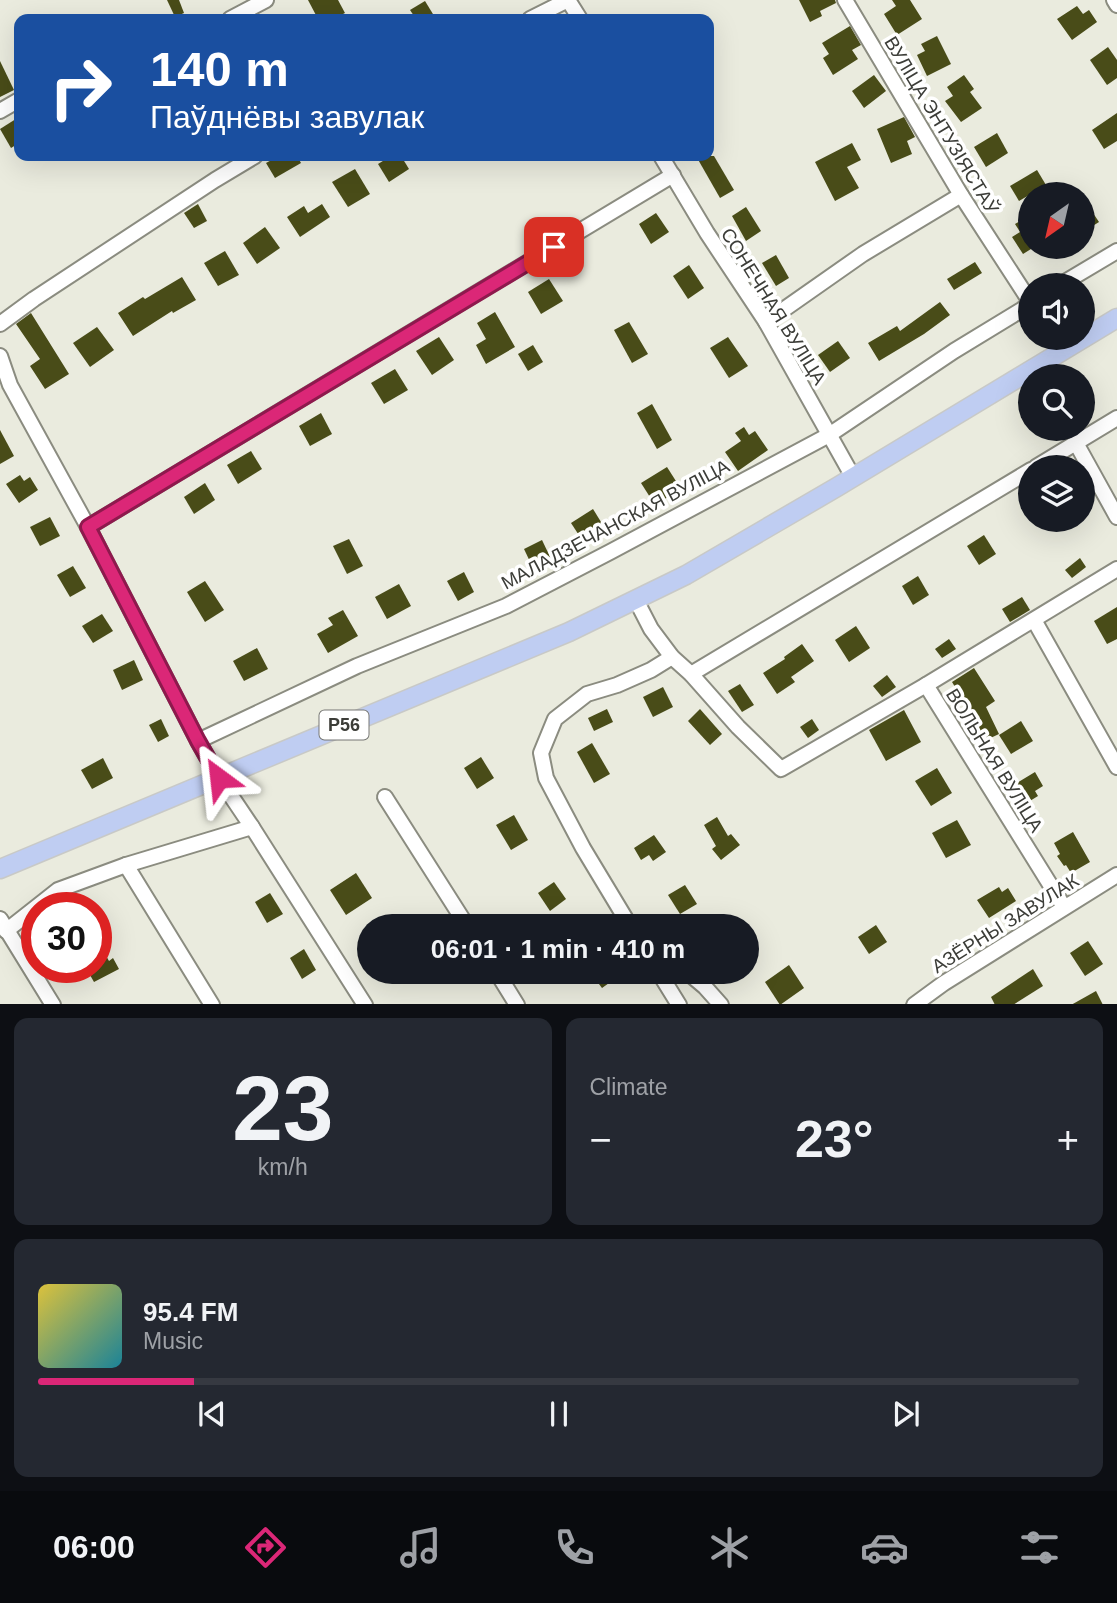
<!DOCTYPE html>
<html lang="en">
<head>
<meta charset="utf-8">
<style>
  :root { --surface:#171b24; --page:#242831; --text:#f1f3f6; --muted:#9ea1a6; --line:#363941; --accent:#db2777 }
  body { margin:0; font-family:Arial,sans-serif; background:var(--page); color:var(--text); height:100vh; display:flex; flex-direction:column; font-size:26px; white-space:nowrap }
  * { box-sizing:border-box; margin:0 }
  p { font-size:23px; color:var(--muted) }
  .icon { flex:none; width:38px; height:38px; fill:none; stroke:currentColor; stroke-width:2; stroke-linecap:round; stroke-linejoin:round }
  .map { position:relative; height:1004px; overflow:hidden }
  .drawer { display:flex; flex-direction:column; gap:14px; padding:14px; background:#0d0f14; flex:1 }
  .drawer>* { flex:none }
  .banner { position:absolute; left:14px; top:14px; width:700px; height:147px; border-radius:14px; box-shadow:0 7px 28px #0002; background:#1a4fa0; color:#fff; overflow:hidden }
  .needle { width:46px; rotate:214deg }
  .tools { position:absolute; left:1018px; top:182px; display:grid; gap:14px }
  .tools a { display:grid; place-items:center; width:77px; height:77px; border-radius:50%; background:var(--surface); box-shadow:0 7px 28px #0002; font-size:35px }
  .speed { position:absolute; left:21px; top:892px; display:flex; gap:14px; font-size:35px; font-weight:700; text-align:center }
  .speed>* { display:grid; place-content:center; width:91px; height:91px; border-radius:50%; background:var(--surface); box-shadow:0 7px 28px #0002; line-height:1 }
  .speed .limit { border:10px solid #d22; background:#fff; color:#111 }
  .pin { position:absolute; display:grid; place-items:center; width:60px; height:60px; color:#fff; margin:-30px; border-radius:14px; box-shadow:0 4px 10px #0006 }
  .me { position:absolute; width:77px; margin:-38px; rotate:330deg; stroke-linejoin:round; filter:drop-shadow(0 0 5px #0008) }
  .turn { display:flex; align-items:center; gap:24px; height:147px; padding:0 21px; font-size:32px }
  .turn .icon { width:91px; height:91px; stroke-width:2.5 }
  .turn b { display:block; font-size:49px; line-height:60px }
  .big { font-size:52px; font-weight:700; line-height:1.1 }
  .drawer .widget { flex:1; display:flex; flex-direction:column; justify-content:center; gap:10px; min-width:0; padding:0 24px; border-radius:14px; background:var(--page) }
  .drawer .dial { align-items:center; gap:0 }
  .dial b { font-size:91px; line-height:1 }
  .song { display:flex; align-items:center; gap:21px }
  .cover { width:84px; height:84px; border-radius:10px; background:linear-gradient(135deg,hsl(50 70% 55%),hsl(190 70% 35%)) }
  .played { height:7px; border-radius:4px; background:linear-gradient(90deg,var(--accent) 15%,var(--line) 15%) }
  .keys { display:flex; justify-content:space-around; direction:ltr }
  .heat { display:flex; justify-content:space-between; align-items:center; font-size:38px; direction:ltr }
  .drawer .tiles { flex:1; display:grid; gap:14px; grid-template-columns:1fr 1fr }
  .widget:last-child { grid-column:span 2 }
  .trip { position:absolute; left:357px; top:914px; width:402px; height:70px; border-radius:35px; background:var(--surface); box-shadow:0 7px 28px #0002; font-weight:700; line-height:70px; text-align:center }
  .tab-bar { display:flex; height:112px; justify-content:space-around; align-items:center; background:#090b0e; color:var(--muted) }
  .tab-bar .icon { width:49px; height:49px }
  .tab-bar .active { color:var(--accent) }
  .tab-bar b { font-size:32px; color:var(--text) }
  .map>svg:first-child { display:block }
</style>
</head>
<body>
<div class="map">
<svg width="1117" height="1005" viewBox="0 0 1117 1005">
  <rect width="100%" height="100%" fill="#eaebde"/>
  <g fill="#494c18">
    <path d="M167 0H179L184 13 175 17Z"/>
    <path d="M308 0H338L345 13 333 19H318Z"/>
    <path d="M799 0H835L836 3 820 11 822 16 810 22Z"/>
    <path d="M892 0H910L922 19 897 35 884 14 896 6Z"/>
    <path d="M425 1 436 19H416L410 10Z"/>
    <path d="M1077 6 1083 14 1089 10 1097 22 1072 40 1057 19Z"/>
    <path d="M850 26 861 45 852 50 858 59 833 75 823 58 829 54 822 43Z"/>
    <path d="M937 36 951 64 927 76 917 55 925 51 921 44Z"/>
    <path d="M1108 47 1117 60V78L1107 85 1090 60Z"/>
    <path d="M0 61 14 90 0 97Z"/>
    <path d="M874 75 886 91 864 108 852 91Z"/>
    <path d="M964 75 974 89 970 92 982 108 961 122 945 101 953 96 947 87Z"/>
    <path d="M1117 113V141L1104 149 1092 130Z"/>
    <path d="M19 117V143L11 148 0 129Z"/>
    <path d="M904 117 915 137 907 141 912 154 891 163 877 129Z"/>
    <path d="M997 133 1008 153 986 167 974 147Z"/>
    <path d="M852 143 861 160 847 167 859 188 835 201 815 162Z"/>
    <path d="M279 156H297L301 163 275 178 266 163Z"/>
    <path d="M391 156H401L409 169 389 182 378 164Z"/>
    <path d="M696 156H714L734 190 720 198Z"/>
    <path d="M355 169 370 194 348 207 332 182Z"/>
    <path d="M1037 170 1046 185 1019 201 1010 186Z"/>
    <path d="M1083 198 1099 222 1083 232Z"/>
    <path d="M198 204 207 221 194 228 184 213Z"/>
    <path d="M322 204 330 217 300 237 287 217 304 206 308 213Z"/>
    <path d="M746 207 761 231 746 241 732 216Z"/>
    <path d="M656 213 669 232 651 244 639 224Z"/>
    <path d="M1023 219 1029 226 1031 224V249L1023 254 1012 237 1020 232 1015 224Z"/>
    <path d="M265 227 280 248 257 264 243 243Z"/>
    <path d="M225 251 239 275 218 286 204 263Z"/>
    <path d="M776 255 789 278 776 286 762 263Z"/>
    <path d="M975 262 982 273 954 290 947 279Z"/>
    <path d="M689 265 704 288 688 299 673 276Z"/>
    <path d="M182 277 196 300 173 313 172 311 133 336 118 313 143 297 145 299Z"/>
    <path d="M549 279 563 301 541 314 528 292Z"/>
    <path d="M940 302 950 315 924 334 879 361 868 343 897 326 900 331Z"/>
    <path d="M495 312 515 347 486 364 476 345 486 339 477 323Z"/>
    <path d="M31 313 69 374 45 389 30 366 40 359 16 324Z"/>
    <path d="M629 322 648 354 632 363 614 330Z"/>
    <path d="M97 327 114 350 90 367 73 343Z"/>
    <path d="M439 337 454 360 432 375 416 351Z"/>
    <path d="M728 337 748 366 729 378 710 348Z"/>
    <path d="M838 341 850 358 830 372 818 355Z"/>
    <path d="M533 345 543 362 528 371 518 354Z"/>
    <path d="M395 369 408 390 384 404 371 383Z"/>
    <path d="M652 404 672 440 657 449 637 413Z"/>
    <path d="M321 413 332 434 310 446 299 426Z"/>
    <path d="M744 427 749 435 755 431 768 450 738 471 725 452 741 441 735 433Z"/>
    <path d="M0 430 14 456 0 464Z"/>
    <path d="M251 451 262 469 238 484 227 465Z"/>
    <path d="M667 467 681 489 655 505 641 483Z"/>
    <path d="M20 475 24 481 30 477 38 490 19 503 6 484Z"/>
    <path d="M205 483 215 500 194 514 184 497Z"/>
    <path d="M593 509 606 530 584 543 571 523Z"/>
    <path d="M50 517 60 536 40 546 30 527Z"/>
    <path d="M984 535 996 554 979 565 967 546Z"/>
    <path d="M349 539 363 566 347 574 333 546Z"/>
    <path d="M542 540 552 561 534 570 524 549Z"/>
    <path d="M1080 558 1086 567 1072 578 1065 570Z"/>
    <path d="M73 566 86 588 70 597 57 575Z"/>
    <path d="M464 572 474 592 458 601 447 581Z"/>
    <path d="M918 576 929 595 913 605 902 586Z"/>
    <path d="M205 581 224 610 205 622 187 592Z"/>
    <path d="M399 584 411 606 387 619 375 597Z"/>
    <path d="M1022 597 1030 610 1010 622 1002 609Z"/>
    <path d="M1117 607V639L1107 644 1094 621Z"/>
    <path d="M343 610 358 636 328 653 317 634 333 625 328 618Z"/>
    <path d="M102 614 113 631 93 643 82 626Z"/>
    <path d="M856 626 870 648 849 662 835 640Z"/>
    <path d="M949 639 956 649 942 658 935 649Z"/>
    <path d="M802 644 814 661 791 677 795 682 777 694 763 673 785 659 784 657Z"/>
    <path d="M257 648 268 669 244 681 233 661Z"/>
    <path d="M134 660 143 680 122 690 113 670Z"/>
    <path d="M974 668 995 701 986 707 999 734 982 742 973 724 977 723 952 682Z"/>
    <path d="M887 675 896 687 882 697 873 686Z"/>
    <path d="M740 684 754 705 742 712 728 691Z"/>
    <path d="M663 687 673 707 653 717 643 697Z"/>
    <path d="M607 709 613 722 594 731 588 718Z"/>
    <path d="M700 709 722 734 710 745 688 721Z"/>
    <path d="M904 710 921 742 886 761 869 730Z"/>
    <path d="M161 719 169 736 158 742 149 725Z"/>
    <path d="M812 719 819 730 808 738 800 727Z"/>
    <path d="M1021 721 1033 741 1011 754 999 735Z"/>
    <path d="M592 743 610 774 594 783 577 752Z"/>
    <path d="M481 757 494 778 477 789 464 768Z"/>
    <path d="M103 758 113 778 92 789 81 770Z"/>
    <path d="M937 768 952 793 931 806 915 781Z"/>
    <path d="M1035 772 1043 786 1035 791 1038 796 1025 804 1016 790 1018 789 1015 784Z"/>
    <path d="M514 815 528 840 511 850 496 825Z"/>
    <path d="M717 817 728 836 731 834 740 845 721 860 712 849 716 846 704 825Z"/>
    <path d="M957 820 971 845 946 858 932 833Z"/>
    <path d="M1073 832 1090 862 1071 873 1066 865 1064 866 1057 856 1060 854 1054 843Z"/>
    <path d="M654 835 666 852 653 861 649 855 641 860 634 848Z"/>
    <path d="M356 873 372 898 346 915 330 890Z"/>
    <path d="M554 882 566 899 550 911 538 893Z"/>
    <path d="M685 885 697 904 680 914 668 895Z"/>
    <path d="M999 887 1002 892 1008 888 1016 901 989 918 977 900Z"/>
    <path d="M270 893 283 914 267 923 255 902Z"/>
    <path d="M876 925 887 942 869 954 858 937Z"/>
    <path d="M96 938 109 961 113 958 119 969 94 982 86 968H96Z"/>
    <path d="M1088 941 1103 964 1085 976 1070 953Z"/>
    <path d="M304 949 316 970 302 979 290 958Z"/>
    <path d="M789 965 804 988 780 1005 765 982Z"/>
    <path d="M1033 969 1043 986 1013 1005H995L991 997Z"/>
    <path d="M580 971H626L602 988 596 980 589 984Z"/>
    <path d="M1096 991 1103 1005H1071Z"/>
  </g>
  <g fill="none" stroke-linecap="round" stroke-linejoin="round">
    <g stroke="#8b8c80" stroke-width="18">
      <g id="minor">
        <path d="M568 0 580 19"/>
        <path d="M845 0 961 195 1031 303"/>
        <path d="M1114 0 1117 5"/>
        <path d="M230 19 266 0"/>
        <path d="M530 19 568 0"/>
        <path d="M0 111 19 100"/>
        <path d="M661 156 707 233 766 322 853 477"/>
        <path d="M1060 285 1117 251"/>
        <path d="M766 322 863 254 961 195"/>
        <path d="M0 324 34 299 215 180 255 156"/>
        <path d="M0 356 10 385 88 527 198 741 219 778 252 827 365 1005"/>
        <path d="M1076 443 1117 517"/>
        <path d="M1036 467 1117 418"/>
        <path d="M88 527 673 175"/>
        <path d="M636 600 651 629 672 657 691 674 738 727 781 769 926 685 1064 907"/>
        <path d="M1034 620 1117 767"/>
        <path d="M691 674 1031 470"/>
        <path d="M926 685 1117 569"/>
        <path d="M198 741 357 666 506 606 610 552 829 435 954 351 1031 304"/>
        <path d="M385 797 467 926"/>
        <path d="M126 865 212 1005"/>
        <path d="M0 919 53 1005"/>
        <path d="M630 926 583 848 546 778 541 753 555 719 587 694 617 685 651 670 672 657"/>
        <path d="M6 931 58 890 126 865 252 827"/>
        <path d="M496 971 517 1005"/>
        <path d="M658 971 679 1005"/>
        <path d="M686 971 705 987 721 1005"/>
        <path d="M914 1005 944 983 1117 875"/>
      </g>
    </g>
    <g stroke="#c8c9c7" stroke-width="21">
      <path id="major" d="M0 869 569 632 686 575 837 487 1117 318"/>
    </g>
    <use href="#minor" stroke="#fff" stroke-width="14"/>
    <use href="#major" stroke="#bfcdf2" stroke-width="18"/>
  </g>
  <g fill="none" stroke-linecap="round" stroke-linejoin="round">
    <g stroke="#8e194d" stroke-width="18">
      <path id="route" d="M219 778 198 741 88 527 554 247"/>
    </g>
    <use href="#route" stroke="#db2777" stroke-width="12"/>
  </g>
  <g text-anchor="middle" stroke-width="7" stroke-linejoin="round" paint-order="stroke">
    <rect fill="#fff" stroke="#767774" stroke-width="2" x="319.5" y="710.5" width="49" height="29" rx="5"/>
    <g font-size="18" font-weight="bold" fill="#3c3d38">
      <text x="344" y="731">Р56</text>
    </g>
    <g font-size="19" fill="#3c3d38" stroke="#fff">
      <text transform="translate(942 125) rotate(59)" y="7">ВУЛІЦА ЭНТУЗІЯСТАЎ</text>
      <text transform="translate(774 306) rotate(58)" y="7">СОНЕЧНАЯ ВУЛІЦА</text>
      <text transform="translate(615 524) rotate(-28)" y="7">МАЛАДЗЕЧАНСКАЯ ВУЛІЦА</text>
      <text transform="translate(995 760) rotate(58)" y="7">ВОЛЬНАЯ ВУЛІЦА</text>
      <text transform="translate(1005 923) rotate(-32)" y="7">АЗЁРНЫ ЗАВУЛАК</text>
    </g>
  </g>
</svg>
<div class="tools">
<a><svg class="needle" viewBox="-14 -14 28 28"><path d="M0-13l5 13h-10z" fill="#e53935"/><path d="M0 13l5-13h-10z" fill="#9ea1a6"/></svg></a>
<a><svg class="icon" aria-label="sound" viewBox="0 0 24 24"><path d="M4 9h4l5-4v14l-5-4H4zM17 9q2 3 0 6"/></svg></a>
<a><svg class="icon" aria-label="search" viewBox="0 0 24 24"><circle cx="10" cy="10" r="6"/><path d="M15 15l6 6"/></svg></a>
<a><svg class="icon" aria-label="layers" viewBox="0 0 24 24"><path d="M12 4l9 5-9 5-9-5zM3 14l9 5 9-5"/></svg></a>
</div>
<div class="speed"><div class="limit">30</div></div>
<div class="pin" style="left:554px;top:247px;background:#d93025"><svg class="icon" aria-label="arrive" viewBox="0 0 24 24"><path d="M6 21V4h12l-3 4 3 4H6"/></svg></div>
<svg class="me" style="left:219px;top:778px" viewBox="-20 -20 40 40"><path d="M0-17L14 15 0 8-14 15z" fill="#db2777" stroke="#fff" stroke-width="4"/></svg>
<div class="trip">06:01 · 1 min · 410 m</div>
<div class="banner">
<div class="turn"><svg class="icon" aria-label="right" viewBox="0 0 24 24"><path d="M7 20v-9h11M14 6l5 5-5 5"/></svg><div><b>140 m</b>Паўднёвы завулак</div></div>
</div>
</div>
<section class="drawer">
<div class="tiles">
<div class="widget dial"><b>23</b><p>km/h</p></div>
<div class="widget"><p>Climate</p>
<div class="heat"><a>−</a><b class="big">23°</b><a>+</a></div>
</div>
<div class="widget">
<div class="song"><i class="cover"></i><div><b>95.4 FM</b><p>Music</p></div></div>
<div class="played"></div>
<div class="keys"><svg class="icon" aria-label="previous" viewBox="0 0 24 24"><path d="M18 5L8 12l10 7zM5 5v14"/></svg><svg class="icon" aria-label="pause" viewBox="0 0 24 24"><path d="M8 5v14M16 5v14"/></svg><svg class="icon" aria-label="next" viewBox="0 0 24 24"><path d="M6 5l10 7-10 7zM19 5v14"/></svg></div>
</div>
</div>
</section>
<nav class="tab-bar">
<b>06:00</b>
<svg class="icon active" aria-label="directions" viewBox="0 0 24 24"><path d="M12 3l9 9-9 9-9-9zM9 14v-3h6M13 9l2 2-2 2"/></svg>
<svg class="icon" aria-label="music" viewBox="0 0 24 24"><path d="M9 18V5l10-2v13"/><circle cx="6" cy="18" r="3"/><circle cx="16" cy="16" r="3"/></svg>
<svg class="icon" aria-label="phone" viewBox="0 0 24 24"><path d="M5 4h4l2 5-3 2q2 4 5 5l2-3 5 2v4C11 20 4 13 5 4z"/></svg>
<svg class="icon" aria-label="climate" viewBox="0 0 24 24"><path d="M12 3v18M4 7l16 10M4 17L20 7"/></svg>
<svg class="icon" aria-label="car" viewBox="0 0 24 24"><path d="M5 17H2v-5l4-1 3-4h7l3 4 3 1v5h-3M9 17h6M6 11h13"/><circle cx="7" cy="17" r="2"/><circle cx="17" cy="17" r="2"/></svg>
<svg class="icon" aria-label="filters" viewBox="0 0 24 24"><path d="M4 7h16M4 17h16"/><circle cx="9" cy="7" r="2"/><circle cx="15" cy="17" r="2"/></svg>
</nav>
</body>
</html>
